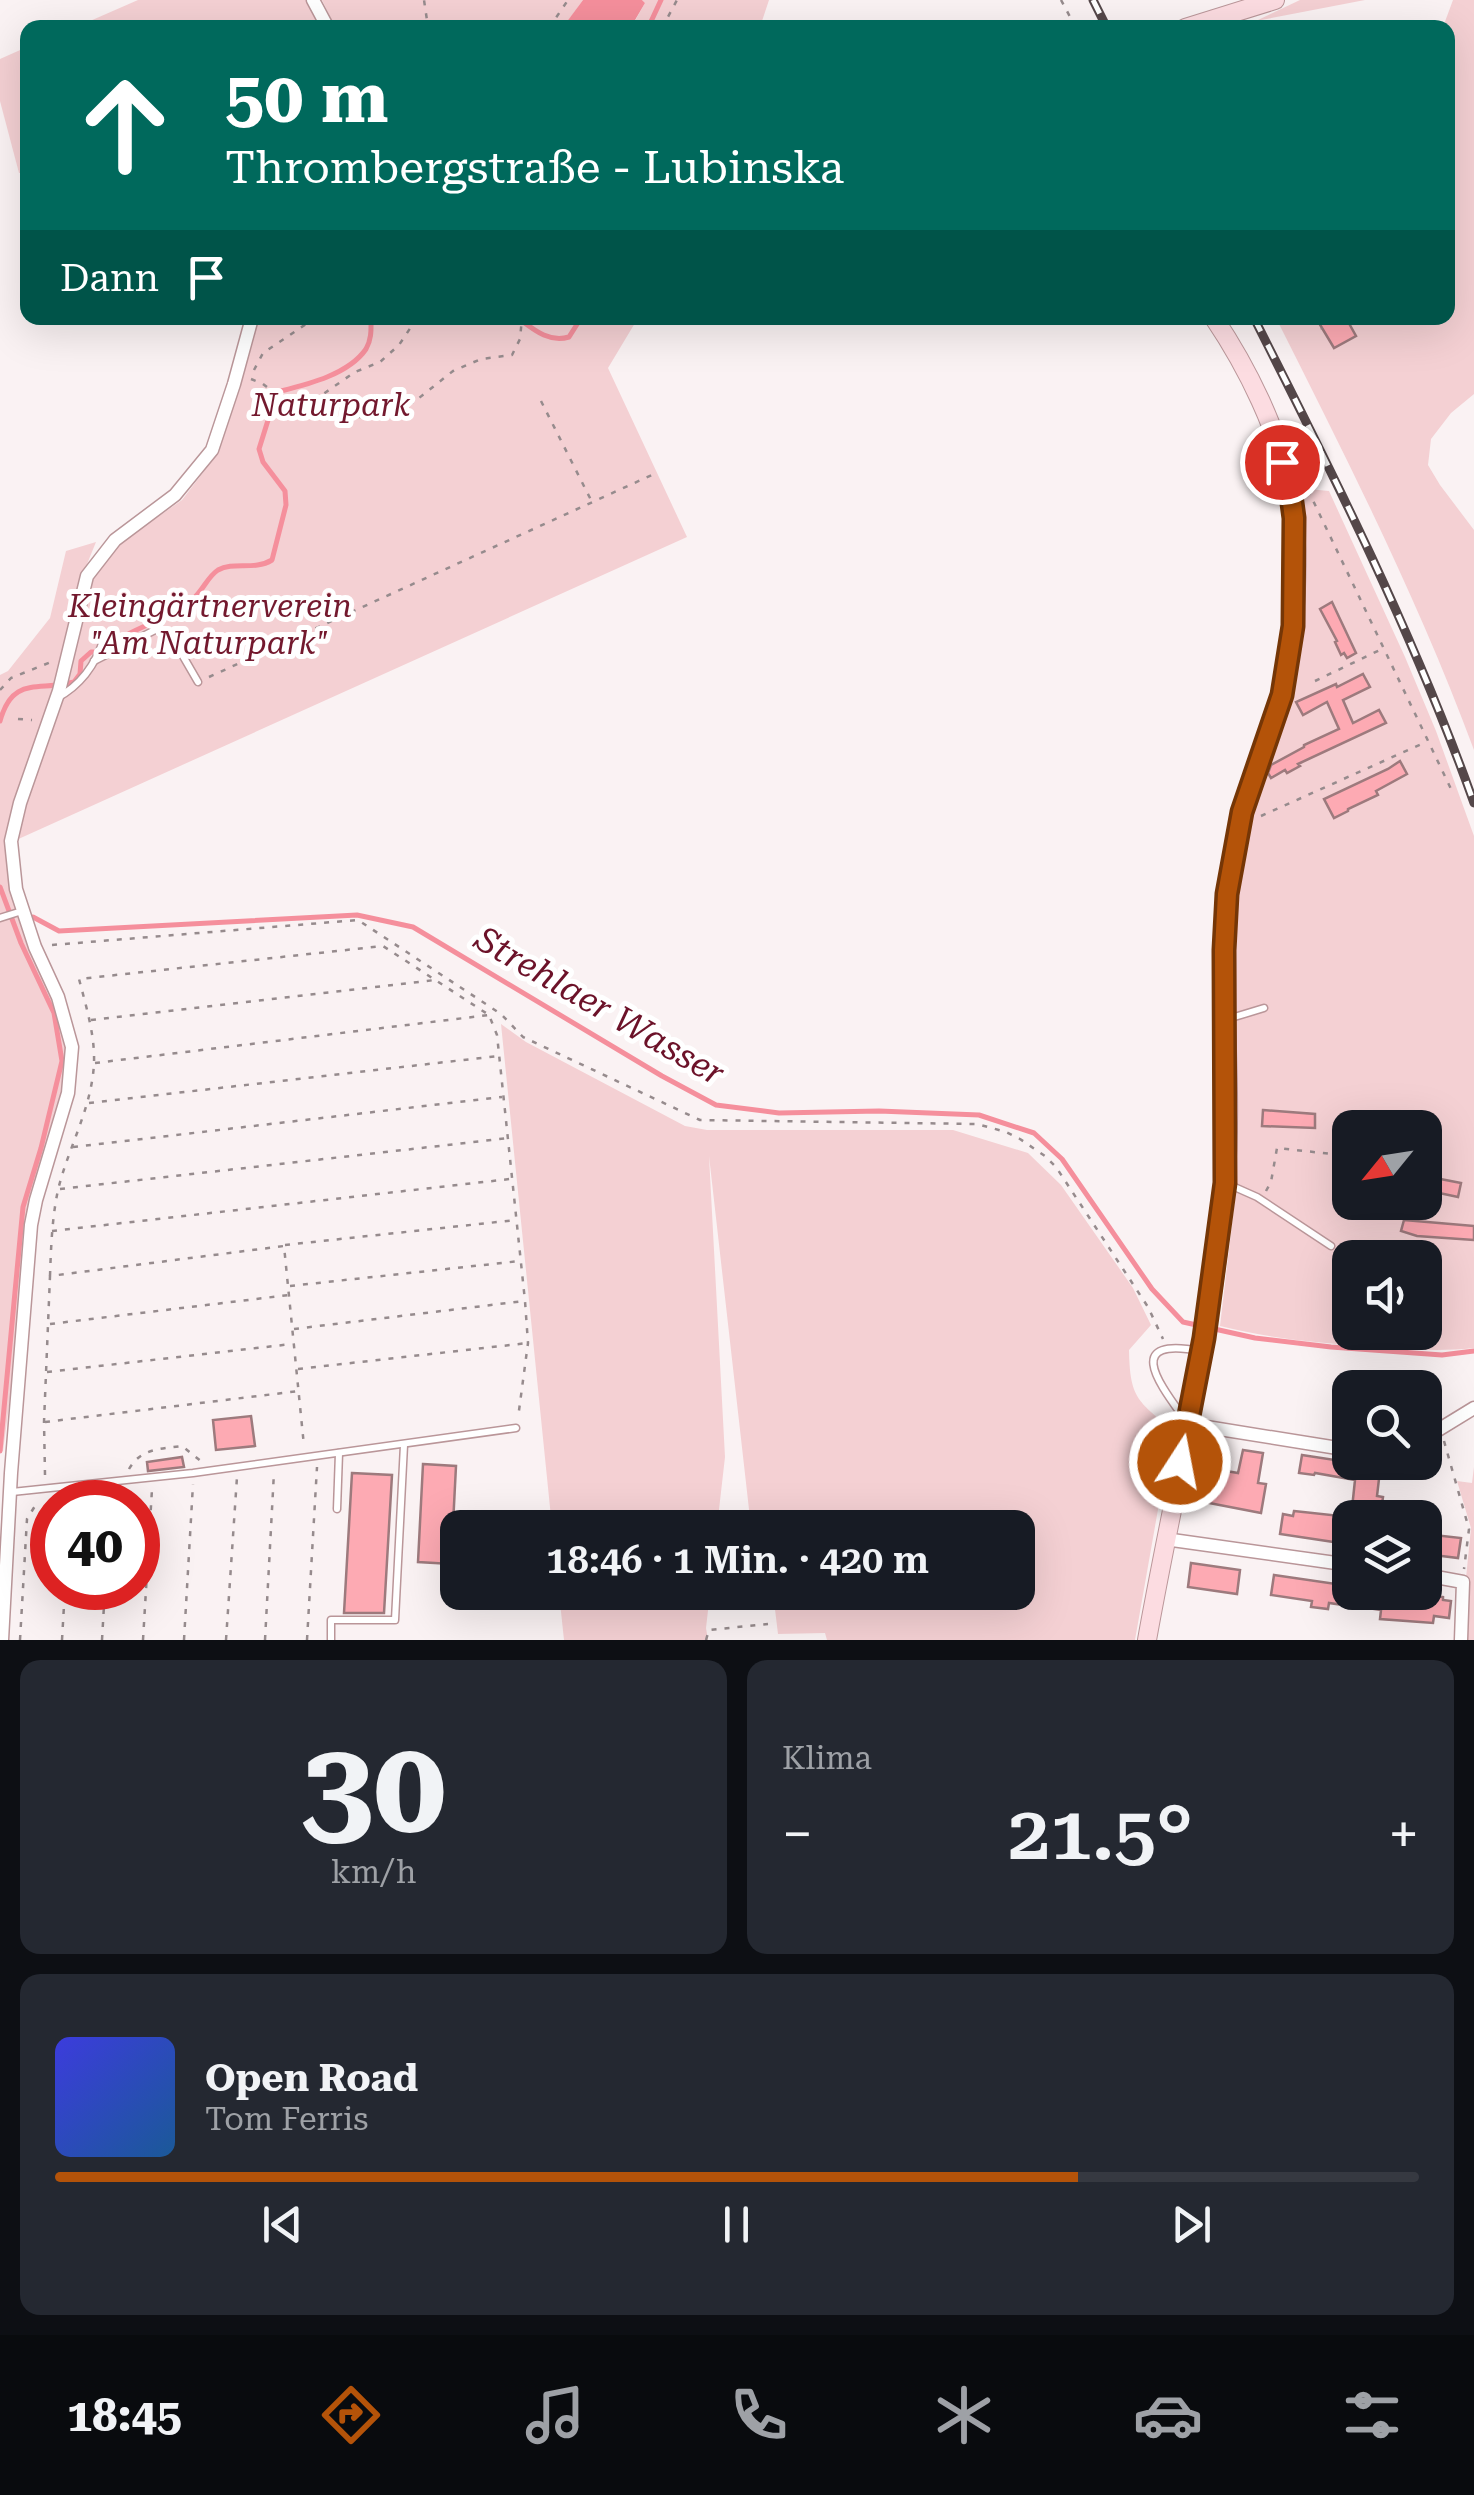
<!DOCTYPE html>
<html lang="de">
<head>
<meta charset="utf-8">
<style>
  :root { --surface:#171b24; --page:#242831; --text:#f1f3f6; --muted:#9ea1a6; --line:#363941; --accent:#b45309 }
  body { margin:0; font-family:"Roboto Serif",serif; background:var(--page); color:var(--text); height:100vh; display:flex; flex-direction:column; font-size:38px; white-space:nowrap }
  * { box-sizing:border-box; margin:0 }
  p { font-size:32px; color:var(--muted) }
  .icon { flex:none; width:55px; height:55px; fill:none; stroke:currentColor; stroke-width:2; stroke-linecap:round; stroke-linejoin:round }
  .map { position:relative; height:1640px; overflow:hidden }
  .panel { display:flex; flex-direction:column; gap:20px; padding:20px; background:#0d0f14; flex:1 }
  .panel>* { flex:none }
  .top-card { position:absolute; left:20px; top:20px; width:1435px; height:305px; border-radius:20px; box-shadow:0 10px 40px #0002; background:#00695c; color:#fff; overflow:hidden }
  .needle { width:65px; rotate:240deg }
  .fabs { position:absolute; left:1332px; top:1110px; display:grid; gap:20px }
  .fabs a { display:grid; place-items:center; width:110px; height:110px; border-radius:20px; background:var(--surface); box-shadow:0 10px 40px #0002; font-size:50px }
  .speed { position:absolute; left:30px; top:1480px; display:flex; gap:20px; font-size:50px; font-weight:700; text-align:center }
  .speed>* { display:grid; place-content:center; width:130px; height:130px; border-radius:50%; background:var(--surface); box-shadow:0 10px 40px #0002; line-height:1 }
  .speed .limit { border:15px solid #d22; background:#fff; color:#111 }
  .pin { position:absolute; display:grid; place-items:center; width:85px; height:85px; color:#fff; margin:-42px; border:5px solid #fff; border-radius:50%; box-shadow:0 2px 10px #0007 }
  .me { position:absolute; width:110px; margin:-55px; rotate:11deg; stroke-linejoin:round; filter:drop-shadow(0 0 8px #0008) }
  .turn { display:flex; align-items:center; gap:35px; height:210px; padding:0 40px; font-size:45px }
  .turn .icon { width:130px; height:130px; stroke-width:2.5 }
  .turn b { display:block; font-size:70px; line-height:85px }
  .then { display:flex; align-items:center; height:95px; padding:0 40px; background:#0003; gap:20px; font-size:38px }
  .big { font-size:75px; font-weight:600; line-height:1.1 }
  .panel .card { flex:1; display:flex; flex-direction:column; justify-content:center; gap:15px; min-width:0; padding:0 35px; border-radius:20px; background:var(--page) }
  .panel .dial { align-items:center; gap:0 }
  .dial b { font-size:130px; line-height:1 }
  .song { display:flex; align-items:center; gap:30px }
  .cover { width:120px; height:120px; border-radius:15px; background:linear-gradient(135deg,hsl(240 70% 55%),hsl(210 70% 35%)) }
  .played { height:10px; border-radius:5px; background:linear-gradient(90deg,var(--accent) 75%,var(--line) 75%) }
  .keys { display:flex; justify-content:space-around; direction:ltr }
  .heat { display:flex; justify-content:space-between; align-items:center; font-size:55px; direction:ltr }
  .panel .tiles { flex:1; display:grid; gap:20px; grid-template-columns:1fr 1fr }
  .card:last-child { grid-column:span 2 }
  .trip { position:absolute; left:440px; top:1510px; width:595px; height:100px; border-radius:20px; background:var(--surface); box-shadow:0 10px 40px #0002; font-weight:600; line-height:100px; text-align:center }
  .tab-bar { display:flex; height:160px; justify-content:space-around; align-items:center; background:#090b0e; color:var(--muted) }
  .tab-bar .icon { width:70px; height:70px }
  .tab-bar .current { color:var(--accent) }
  .tab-bar b { font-size:45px; color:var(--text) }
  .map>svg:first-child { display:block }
</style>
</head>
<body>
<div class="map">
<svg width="1474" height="1640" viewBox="0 0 1474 1640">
  <rect width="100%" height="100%" fill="#faf2f3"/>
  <g fill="#f4d0d3" fill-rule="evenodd">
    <path d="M138 0H307L322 28H74Z"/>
    <path d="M322 0H583L563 28 335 27Z"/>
    <path d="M642 0H769L760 27 631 28 645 3Z"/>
    <path d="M1300 0H1365L1256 21Z"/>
    <path d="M1453 0H1474V394L1451 413 1431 439 1428 465 1440 485 1474 530V750C1419 601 1347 459 1276 318H1448V28L1443 27Z"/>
    <path d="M27 47V173H19L0 101V59Z"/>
    <path d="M257 318H638L608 368 687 537 14 841 89 579 119 544 182 500 215 457Z"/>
    <path d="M1297 488 1329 491 1405 657 1436 731 1474 836V1348C1437 1352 1403 1349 1366 1346 1317 1343 1268 1338 1220 1326L1236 1190 1230 932 1234 871 1280 734 1298 647 1305 563ZM1350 1128H1425V1202H1350ZM1350 1258H1425V1332H1350Z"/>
    <path d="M96 542 83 574 63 661 7 842 67 1048 62 1092 26 1224 13 1375 3 1451 0 1452V675L8 671 50 618 66 551Z"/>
    <path d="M501 1024 526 1042 685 1126 707 1130H953L1028 1153 1061 1185 1133 1288 1151 1325 1129 1350C1130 1398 1137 1400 1172 1430L1135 1640H827L825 1633 778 1634 773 1593 1018 1592V1528L751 1527 709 1156 725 1457 717 1527H552Z"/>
    <path d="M1474 1467V1640H1464L1466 1578 1471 1528 1457 1481 1472 1483Z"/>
    <path d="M559 1593H710L706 1628 708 1640H564Z"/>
  </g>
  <path fill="#f58f9c" d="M583 0H642L645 3 631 27H563Z"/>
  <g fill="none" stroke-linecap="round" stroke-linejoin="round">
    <g stroke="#f58f9c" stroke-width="5">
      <path d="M648 28 661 0"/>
      <path d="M518 318C534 330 549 343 569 337L581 318"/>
      <path d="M0 721C13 675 38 692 74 682L80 674 81 661 91 652H103C128 627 165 623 192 600 203 591 207 577 218 570 234 561 254 571 272 560L286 505 285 491 263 462 259 449 274 401 281 391C309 384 349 374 366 349 372 339 371 328 371 318"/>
      <path d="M0 887 21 943 54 1013 62 1061 41 1148 23 1207 0 1451"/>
      <path d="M33 917 59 931 357 915 413 927 662 1076 716 1105 779 1113 879 1111 979 1115 1034 1133 1062 1159 1152 1289 1183 1322 1255 1338 1331 1347 1442 1355 1474 1351"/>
    </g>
  </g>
  <g fill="#fdaab3" stroke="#9d7a7d" stroke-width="2.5">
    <path d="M1329 318H1346L1356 336 1334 348 1319 323Z"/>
    <path d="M1332 602 1356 653 1347 658 1344 653 1341 655 1335 642 1337 641 1320 609Z"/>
    <path d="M1363 674 1370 687 1343 700 1353 723 1379 710 1386 723 1298 764 1300 766 1287 773 1285 770 1271 778 1268 773 1271 765 1304 747V745L1339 729 1327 702 1303 715 1296 702 1336 684 1337 687Z"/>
    <path d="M1400 761 1407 774 1376 791 1378 795 1348 809V811L1334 818 1324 799 1388 769Z"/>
    <path d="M1263 1110 1315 1114V1128L1262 1126Z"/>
    <path d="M1425 1176 1461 1183 1458 1197 1425 1190Z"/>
    <path d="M1404 1220 1474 1226V1240L1417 1236 1401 1231Z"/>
    <path d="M251 1416 255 1446 216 1450 213 1420Z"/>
    <path d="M1243 1450 1263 1453 1258 1483 1266 1484 1261 1513 1204 1502 1209 1468 1238 1473Z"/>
    <path d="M1302 1455 1335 1460V1462H1381L1377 1496 1383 1497 1380 1518H1351L1355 1480 1315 1473 1314 1475 1299 1473Z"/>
    <path d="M182 1457 184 1467 148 1471 147 1462Z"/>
    <path d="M423 1464 456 1466 451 1564 418 1562Z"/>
    <path d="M352 1473 392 1475 384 1613H344Z"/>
    <path d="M1294 1511 1350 1517 1347 1544 1280 1534 1283 1514 1293 1516Z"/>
    <path d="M1425 1534 1461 1538 1458 1558 1425 1554Z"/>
    <path d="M1191 1563 1240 1570 1237 1594 1188 1587Z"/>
    <path d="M1274 1575 1350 1586V1592H1352L1350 1606 1329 1603 1328 1609 1311 1607 1312 1601 1271 1595Z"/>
    <path d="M1376 1592H1406L1443 1597V1600L1451 1601 1449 1618 1434 1616 1433 1623 1380 1619 1381 1610 1374 1609Z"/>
  </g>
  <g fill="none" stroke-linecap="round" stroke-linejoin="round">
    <g stroke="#ba9699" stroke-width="9">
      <g id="lane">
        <path d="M94 661 157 629 169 632 198 682"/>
        <path d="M57 698C81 685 96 664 104 638"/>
        <path d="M0 918 22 911"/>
        <path d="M1231 1018 1264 1008"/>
        <path d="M1230 1185 1257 1197 1331 1246"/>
        <path d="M1186 1421C1162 1387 1120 1336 1200 1351"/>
        <path d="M12 1492 193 1473 516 1428"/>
        <path d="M337 1509 339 1453"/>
        <path d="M331 1640V1620H395L404 1445"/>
      </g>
    </g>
    <g stroke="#ba9699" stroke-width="15">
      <g id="street">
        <path d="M313 0 328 28"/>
        <path d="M1188 1424 1350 1450"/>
        <path d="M1425 1438 1474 1408"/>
        <path d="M1165 1539 1350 1565"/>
        <path d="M1425 1575 1463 1582 1461 1640"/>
        <path d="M2 1640 11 1473 31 1225 36 1200 68 1093 72 1047 58 997 35 947 16 889 11 841 20 803 59 691 87 576 115 540 175 495 212 450 234 384 252 318"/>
      </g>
    </g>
    <g stroke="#ba9699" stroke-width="20">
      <g id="secondary">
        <path d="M1185 28 1275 0"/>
        <path d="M1147 1640C1174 1489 1212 1338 1225 1185 1234 1089 1220 993 1227 897 1230 846 1246 798 1263 751 1270 732 1278 713 1283 693 1296 634 1302 550 1290 490 1279 431 1247 367 1214 318"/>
      </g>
    </g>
    <g stroke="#968b8d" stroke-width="2.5" stroke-dasharray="5 8" stroke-linecap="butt">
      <path d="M1061 0 1076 28"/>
      <path d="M424 28 428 27 424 0"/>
      <path d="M549 28 568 0"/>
      <path d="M662 28 677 0"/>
      <path d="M426 318H429"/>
      <path d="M525 318 544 320 548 318"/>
      <path d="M1313 318 1322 329"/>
      <path d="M254 370 263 353 315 318"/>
      <path d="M251 379 263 384 282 399 328 417H368L414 402 453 371 481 359 512 355 520 339 522 318"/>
      <path d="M541 401 592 502"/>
      <path d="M303 408 355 372 380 362 399 345 415 321V318"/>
      <path d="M1308 490 1452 791"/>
      <path d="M209 677 654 474"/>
      <path d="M1315 681 1382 649"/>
      <path d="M0 690 11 678 51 662"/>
      <path d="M18 719 32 720"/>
      <path d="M1261 816 1426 742"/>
      <path d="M52 945 358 920 501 1014 523 1037 700 1120 977 1124 1006 1132 1020 1139 1045 1156 1056 1167 1148 1307 1163 1339"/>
      <path d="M91 1020 435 980"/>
      <path d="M95 1063 489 1015"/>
      <path d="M89 1103 498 1056"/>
      <path d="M73 1147 502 1097"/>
      <path d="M1425 1163 1436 1165"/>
      <path d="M60 1189 509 1138"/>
      <path d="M1266 1191 1271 1182 1277 1148 1350 1156"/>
      <path d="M52 1231 510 1179"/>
      <path d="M285 1245 516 1220"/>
      <path d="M1342 1251 1358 1258"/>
      <path d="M50 1276C51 1247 52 1218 58 1190 68 1148 92 1108 94 1063 95 1035 86 1006 79 979L383 946 489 1015 497 1035 525 1301 528 1343 518 1418"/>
      <path d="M290 1286 520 1261"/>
      <path d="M50 1324 289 1295"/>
      <path d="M294 1329 524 1301"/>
      <path d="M298 1369 528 1343"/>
      <path d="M47 1372 292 1344"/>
      <path d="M45 1422 299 1391"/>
      <path d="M1444 1441 1469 1529 1464 1569"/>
      <path d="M129 1469C141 1448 161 1449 182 1446L202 1462"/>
      <path d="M45 1475 44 1422 50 1276 284 1246 304 1446"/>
      <path d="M110 1502 111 1493"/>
      <path d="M20 1640 27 1519 38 1501"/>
      <path d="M62 1640 65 1588"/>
      <path d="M102 1640 105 1588"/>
      <path d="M143 1640 152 1489"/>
      <path d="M184 1640 193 1484"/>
      <path d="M226 1640 237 1477"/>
      <path d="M265 1640 274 1472"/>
      <path d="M307 1640 317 1467"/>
      <path d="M706 1640 709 1630 768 1624"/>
    </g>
    <use href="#lane" stroke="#fff" stroke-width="6"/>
    <use href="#street" stroke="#fff" stroke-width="12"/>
    <use href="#secondary" stroke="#fcdce1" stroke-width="18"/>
    <g stroke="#544749" stroke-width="9">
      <g id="rail">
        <path d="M1093 0 1107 28"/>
        <path d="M1254 318C1334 476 1414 635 1474 803"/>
      </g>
    </g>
    <use href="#rail" stroke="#fff" stroke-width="5" stroke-dasharray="15" stroke-linecap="butt"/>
  </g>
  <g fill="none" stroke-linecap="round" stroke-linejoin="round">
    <g stroke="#753606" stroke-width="25">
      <path id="route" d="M1180 1462 1204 1338 1225 1183 1224 950 1227 894 1242 812 1282 695 1293 626 1294 518 1290 488 1282 462"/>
    </g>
    <use href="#route" stroke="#b45309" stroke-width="18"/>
  </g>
  <g text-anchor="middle" stroke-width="10" stroke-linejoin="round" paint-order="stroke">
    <g font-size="32" font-style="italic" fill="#73192e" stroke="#fff">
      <text x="331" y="416">Naturpark</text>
      <text x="210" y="617">Kleingärtnerverein<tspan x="210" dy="37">"Am Naturpark"</tspan></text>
    </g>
    <g font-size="35" font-style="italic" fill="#6c1229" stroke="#fff">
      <text transform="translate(600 1006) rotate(30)" y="12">Strehlaer Wasser</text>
    </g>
  </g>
</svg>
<div class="fabs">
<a><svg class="needle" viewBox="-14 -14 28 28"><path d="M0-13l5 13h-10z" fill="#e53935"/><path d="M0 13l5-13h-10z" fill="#9ea1a6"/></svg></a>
<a><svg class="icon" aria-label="sound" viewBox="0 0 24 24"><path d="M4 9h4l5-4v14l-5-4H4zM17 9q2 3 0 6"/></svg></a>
<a><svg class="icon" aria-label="search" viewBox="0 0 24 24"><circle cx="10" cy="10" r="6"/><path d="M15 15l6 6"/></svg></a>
<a><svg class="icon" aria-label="layers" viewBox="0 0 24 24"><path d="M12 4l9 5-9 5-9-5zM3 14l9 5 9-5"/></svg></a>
</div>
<div class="speed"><div class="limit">40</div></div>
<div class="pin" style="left:1282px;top:462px;background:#d93025"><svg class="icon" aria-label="arrive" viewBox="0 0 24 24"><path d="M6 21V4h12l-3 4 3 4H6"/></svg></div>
<svg class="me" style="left:1180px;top:1462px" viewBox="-20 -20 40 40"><circle r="17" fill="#b45309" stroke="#fff" stroke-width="3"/><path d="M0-11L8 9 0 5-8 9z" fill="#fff"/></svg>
<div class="trip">18:46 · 1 Min. · 420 m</div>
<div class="top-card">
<div class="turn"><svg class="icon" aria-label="ahead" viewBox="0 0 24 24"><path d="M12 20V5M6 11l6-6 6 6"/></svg><div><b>50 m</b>Thrombergstraße - Lubinska</div></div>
<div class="then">Dann<svg class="icon" aria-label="arrive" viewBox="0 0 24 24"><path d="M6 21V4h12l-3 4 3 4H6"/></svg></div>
</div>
</div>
<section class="panel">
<div class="tiles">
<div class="card dial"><b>30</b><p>km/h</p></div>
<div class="card"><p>Klima</p>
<div class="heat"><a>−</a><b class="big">21.5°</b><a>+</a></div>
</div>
<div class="card">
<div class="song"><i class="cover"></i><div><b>Open Road</b><p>Tom Ferris</p></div></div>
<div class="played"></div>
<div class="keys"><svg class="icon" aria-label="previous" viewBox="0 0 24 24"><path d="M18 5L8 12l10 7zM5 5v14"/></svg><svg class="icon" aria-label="pause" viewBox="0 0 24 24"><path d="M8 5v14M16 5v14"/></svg><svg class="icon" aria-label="next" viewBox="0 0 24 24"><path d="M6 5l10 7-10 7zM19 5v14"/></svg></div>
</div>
</div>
</section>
<nav class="tab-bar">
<b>18:45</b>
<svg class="icon current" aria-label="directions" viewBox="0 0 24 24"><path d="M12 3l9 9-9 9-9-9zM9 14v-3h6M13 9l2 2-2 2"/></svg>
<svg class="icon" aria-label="music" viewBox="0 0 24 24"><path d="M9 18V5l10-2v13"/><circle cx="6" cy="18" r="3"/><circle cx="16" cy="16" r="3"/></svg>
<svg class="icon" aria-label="phone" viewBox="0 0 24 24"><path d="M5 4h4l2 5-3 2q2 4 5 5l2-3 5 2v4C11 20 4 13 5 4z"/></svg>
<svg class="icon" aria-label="climate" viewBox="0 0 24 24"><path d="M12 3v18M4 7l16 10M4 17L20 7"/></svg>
<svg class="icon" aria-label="car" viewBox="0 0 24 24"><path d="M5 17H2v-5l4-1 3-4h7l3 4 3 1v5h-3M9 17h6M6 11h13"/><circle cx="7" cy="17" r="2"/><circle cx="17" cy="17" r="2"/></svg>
<svg class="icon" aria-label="filters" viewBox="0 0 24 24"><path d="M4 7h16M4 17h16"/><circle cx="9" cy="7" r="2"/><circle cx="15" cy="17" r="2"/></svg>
</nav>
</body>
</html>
